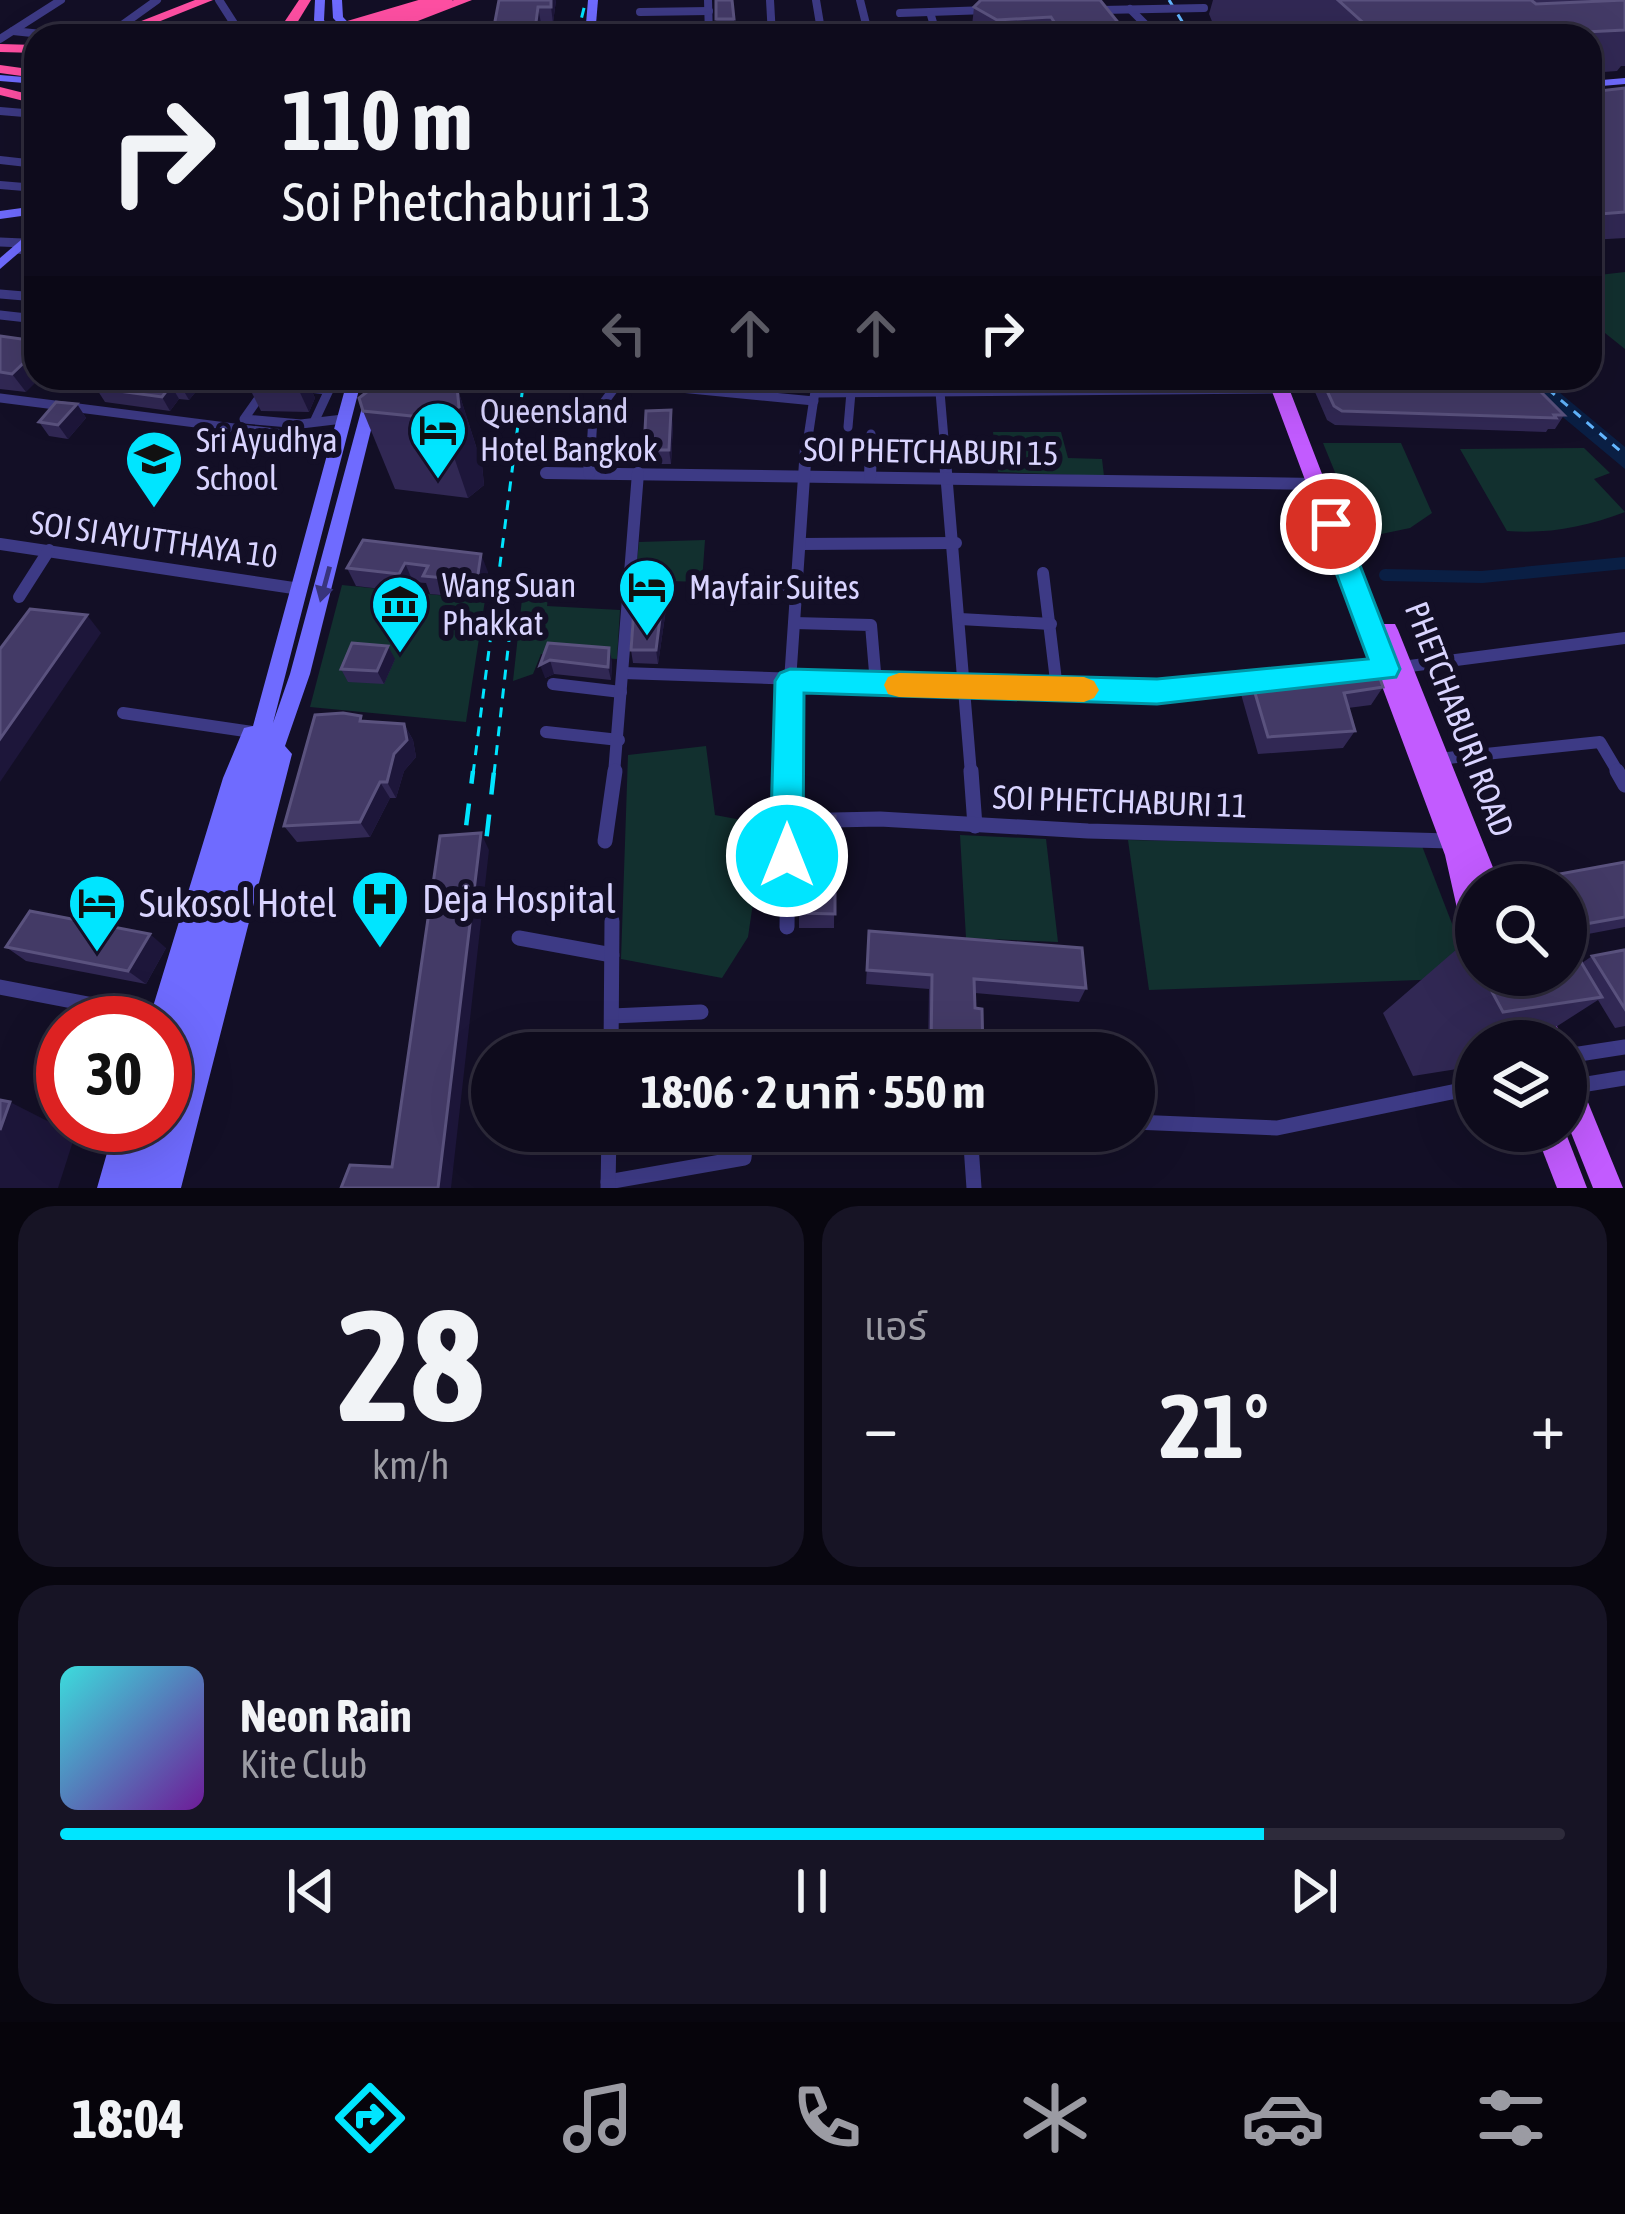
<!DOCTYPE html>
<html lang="th">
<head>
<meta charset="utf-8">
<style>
  :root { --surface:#0e0b1c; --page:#171425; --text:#f1f3f6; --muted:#9b9ba3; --line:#2e2b3b; --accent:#00e5ff }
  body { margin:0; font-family:"Asap Condensed","Noto Sans Thai",sans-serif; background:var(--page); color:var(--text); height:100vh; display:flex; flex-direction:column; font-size:45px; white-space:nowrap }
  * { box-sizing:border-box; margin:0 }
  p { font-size:39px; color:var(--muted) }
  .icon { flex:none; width:66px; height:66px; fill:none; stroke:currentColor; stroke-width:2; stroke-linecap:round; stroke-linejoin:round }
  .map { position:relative; height:1188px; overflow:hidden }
  .sheet { display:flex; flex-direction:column; gap:18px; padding:18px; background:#08060f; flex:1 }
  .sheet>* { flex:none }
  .top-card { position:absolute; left:24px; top:24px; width:1578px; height:366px; border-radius:36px; box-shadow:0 12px 48px #0002,0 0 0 3px var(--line); background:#0e0b1c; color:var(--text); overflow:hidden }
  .tools { position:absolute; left:1455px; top:864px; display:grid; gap:24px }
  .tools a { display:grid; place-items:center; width:132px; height:132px; border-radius:50%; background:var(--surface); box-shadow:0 12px 48px #0002,0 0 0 3px var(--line); font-size:60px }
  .speed { position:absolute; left:36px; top:996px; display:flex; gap:24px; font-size:60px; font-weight:700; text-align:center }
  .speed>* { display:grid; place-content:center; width:156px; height:156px; border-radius:50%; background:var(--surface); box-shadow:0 12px 48px #0002,0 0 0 3px var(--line); line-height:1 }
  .speed .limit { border:18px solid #d22; background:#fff; color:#111 }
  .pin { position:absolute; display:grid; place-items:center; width:102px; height:102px; color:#fff; margin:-51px; border:6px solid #fff; border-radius:50%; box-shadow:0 3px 12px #0007 }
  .me { position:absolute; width:132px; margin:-66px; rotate:0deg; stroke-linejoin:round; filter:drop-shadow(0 0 9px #0008) }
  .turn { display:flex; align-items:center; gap:42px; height:252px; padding:0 60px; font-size:54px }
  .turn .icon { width:156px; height:156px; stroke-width:2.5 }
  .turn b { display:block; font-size:84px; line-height:102px }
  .lanes { display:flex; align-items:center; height:114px; padding:0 60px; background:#0003; justify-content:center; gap:60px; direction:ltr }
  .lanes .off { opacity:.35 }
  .big { font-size:90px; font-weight:700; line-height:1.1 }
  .sheet .widget { flex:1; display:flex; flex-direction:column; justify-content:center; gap:18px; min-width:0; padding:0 42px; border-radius:36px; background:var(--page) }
  .sheet .dial { align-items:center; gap:0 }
  .dial b { font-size:156px; line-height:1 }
  .song { display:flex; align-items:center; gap:36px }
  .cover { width:144px; height:144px; border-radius:18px; background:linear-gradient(135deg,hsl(180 70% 55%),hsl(280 70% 35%)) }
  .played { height:12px; border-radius:6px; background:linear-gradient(90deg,var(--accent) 80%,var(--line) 80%) }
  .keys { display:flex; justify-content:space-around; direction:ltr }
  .heat { display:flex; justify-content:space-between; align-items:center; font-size:66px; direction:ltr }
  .sheet .tiles { flex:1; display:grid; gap:18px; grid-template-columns:1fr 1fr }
  .widget:last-child { grid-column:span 2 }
  .trip { position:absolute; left:471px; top:1032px; width:684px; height:120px; border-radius:60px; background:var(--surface); box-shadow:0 12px 48px #0002,0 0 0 3px var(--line); font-weight:700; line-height:120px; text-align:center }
  .dock { display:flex; height:192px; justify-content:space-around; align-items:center; background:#06040b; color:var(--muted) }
  .dock .icon { width:84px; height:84px }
  .dock .active { color:var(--accent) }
  .dock b { font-size:54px; color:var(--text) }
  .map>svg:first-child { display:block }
</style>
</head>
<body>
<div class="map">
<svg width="1625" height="1188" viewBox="0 0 1625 1188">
  <rect width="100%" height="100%" fill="#130f26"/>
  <g fill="#12302f">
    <path d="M1625 272V349L1590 321V276Z"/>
    <path d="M993 432H1061L1068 458 1102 459 1104 476 998 472Z"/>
    <path d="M1323 443H1401L1432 513 1410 528 1362 538Z"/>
    <path d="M1584 448 1610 473 1594 479 1625 512C1585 527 1550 534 1507 531L1460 449Z"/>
    <path d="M705 540 702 582 635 580 639 542Z"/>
    <path d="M524 581 550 583 547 606 620 610 617 659 541 654 533 674 513 681Z"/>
    <path d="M342 585 485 600 466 722 310 707Z"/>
    <path d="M706 746 715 815 747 821 754 896 748 937 722 978 621 959 628 755Z"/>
    <path d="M960 835 1046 839 1058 942 966 938Z"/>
    <path d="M1128 840 1422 846 1473 978 1149 990Z"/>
  </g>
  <path fill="#0a1f44" d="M1516 378H1542L1625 447V469Z"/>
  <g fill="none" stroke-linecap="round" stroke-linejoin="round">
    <path stroke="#0a1f44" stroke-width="12" d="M1385 575 1482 577 1625 563"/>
    <g stroke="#62b6ff" stroke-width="3" stroke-dasharray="9 8" stroke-linecap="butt">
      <path d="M1169 0 1191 36"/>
      <path d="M1535 378 1625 455"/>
    </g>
    <g stroke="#3d3a85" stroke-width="8">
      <path d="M219 0 242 36"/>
      <path d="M708 0 709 36"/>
      <path d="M770 0 772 36"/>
      <path d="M816 0 822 36"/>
      <path d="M860 0 869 36"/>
      <path d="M1130 9 1152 31"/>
      <path d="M1101 10 1204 8"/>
      <path d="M640 12 709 11"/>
      <path d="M930 12 937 36"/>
      <path d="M900 13 988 10"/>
      <path d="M118 28 157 0"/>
      <path d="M13 31 60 36"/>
      <path d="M240 31 261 27"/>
      <path d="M0 39 61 0"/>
      <path d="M0 111 36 114"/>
      <path d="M0 160 36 164"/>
      <path d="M0 185 36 188"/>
    </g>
    <g stroke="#3d3a85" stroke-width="9">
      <path d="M0 242 23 243"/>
      <path d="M17 249 36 251"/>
      <path d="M0 294 36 297"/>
      <path d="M0 315 36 319"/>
      <path d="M790 378 817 381"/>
      <path d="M297 387 329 390 315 420"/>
      <path d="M263 392 244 419 301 424 343 419"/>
      <path d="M940 392 945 451"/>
      <path d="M816 393 1280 389"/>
      <path d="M0 398 337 441"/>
      <path d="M848 427 851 392"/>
      <path d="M591 451 593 417 619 382 814 401"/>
      <path d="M806 451 817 378"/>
      <path d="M871 451V434"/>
    </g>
    <g stroke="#3d3a85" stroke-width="12">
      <path d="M944 448 971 774"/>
      <path d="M546 473 1316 484"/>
      <path d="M589 473 591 448"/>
      <path d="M870 477 871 448"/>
      <path d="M0 544 300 589"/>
      <path d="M800 544 956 543"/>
      <path d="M1043 573 1057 689"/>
      <path d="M721 588 796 596"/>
      <path d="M19 597 49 550"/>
      <path d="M960 619 1051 624"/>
      <path d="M794 623 871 625 876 684"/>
      <path d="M1402 667 1625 638"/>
      <path d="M623 673 1157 691 1263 681"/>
      <path d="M553 684 621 692"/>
      <path d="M123 713 252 732"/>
      <path d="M546 732 619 740"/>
      <path d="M1438 759 1600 742 1619 774"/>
      <path d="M614 774 638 473"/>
      <path d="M789 774 790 681 806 448"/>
    </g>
    <g stroke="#3d3a85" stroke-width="15">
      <path d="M971 771 975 826"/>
      <path d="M1617 771 1625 785"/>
      <path d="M786 821 880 819 1088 831 1450 841"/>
      <path d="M605 841 615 771"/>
      <path d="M787 927 789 771"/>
      <path d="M519 938 612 955"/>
      <path d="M0 987 161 1018"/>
      <path d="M612 1016 701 1012"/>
      <path d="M611 1053 612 921"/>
      <path d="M1566 1056 1625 1047"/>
      <path d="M1569 1087 1624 1078"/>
      <path d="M1134 1122 1277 1128 1476 1087"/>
      <path d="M970 1131 974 1188"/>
      <path d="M608 1182 744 1158 747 1131"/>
      <path d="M608 1188 609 1131"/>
    </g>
    <g fill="#6f6bff" fill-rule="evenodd">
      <path d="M315 0H325L324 20 334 36H324L314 20Z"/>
      <path d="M332 0H342L343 17 361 36H350L333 18Z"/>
      <path d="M588 0H598L595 36H585Z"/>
      <path d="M0 75 36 78V84L0 81Z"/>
      <path d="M1625 78V84L1590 87V81Z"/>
      <path d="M36 206V214L0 219V211Z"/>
      <path d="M36 227V238L0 269V258Z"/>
      <path d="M348 378H362L273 723 290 674 370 378H384L310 674 285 746 292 754 181 1188H97L115 1125H165V1089L169 1077 165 1078V1023H148L223 778 244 728 253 726Z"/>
    </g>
    <g fill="#c25bff" fill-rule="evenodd">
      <path d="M1267 378H1285L1380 624H1395L1398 630 1500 885H1476V948L1467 944 1463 935 1445 855Z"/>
      <path d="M1508 975H1536L1563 1041H1535Z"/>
      <path d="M1566 1069 1576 1073 1623 1188H1593L1566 1120Z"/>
      <path d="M1535 1131H1565L1587 1188H1557Z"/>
    </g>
    <g fill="#ff4fa3" fill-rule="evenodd">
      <path d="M195 0H213L123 36H103Z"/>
      <path d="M299 0H311L289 36H275Z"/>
      <path d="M454 0H472L379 36H359Z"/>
      <path d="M0 44 36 45V53L0 52Z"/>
      <path d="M0 65 36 70V78L0 73Z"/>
      <path d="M0 87 36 96V104L0 95Z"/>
    </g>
    <g stroke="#00e5ff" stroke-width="3" stroke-dasharray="10 9" stroke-linecap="butt">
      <path d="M577 36 586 0"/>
      <path d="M473 774 524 378"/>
      <path d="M494 774 511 622"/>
    </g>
    <g stroke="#00e5ff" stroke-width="4.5" stroke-dasharray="22 20" stroke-linecap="butt">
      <path d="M461 867 473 771"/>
      <path d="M482 878 494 771"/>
    </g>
    <path stroke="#ff4fa3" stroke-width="15" d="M323 36 445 0"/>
  </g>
  <g fill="#312854">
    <path d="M499 0H556L553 23H541L539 36H494L493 32Z"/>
    <path d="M981 0 1129 36H971L974 7Z"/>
    <path d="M1213 0H1625V66H1621L1617 71 1590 73V36H1319L1312 29 1218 36 1209 14Z"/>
    <path d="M716 19H734V31L717 32Z"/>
    <path d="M1625 88V238L1590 240V92Z"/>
    <path d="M0 336 26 392 0 389Z"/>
    <path d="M306 378 315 398 309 412 261 411 247 383Z"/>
    <path d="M1309 378H1527L1564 415 1555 429H1548L1546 432 1335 425 1327 420Z"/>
    <path d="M202 384 189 400 179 399 170 411 105 402 96 388Z"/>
    <path d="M457 387 482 465 484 485 468 498 395 489 363 411Z"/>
    <path d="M77 404 86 418 68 439 49 436 39 422Z"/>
    <path d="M673 424 671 464H646L644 450Z"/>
    <path d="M363 540 488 572 483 599 430 594 426 583 413 582 407 592 356 586 347 568Z"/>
    <path d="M663 595 666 609 658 664 633 663 631 650Z"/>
    <path d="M548 643 612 661 611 680 554 674 545 678Z"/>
    <path d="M395 659 384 684 348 682 341 669Z"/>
    <path d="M1250 676 1383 687 1371 705 1348 708 1355 731 1343 748 1258 754 1241 694Z"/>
    <path d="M363 721 404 724 413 740 416 757 404 771 396 798H390L370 837 297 842 284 826Z"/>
    <path d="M835 816 834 928H799V913Z"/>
    <path d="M1625 862V927L1567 938 1582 963 1592 956 1625 952V1026L1615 1028 1598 1000 1534 1041H1476V1066L1413 1076 1383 1013 1465 942 1476 941V975H1566V885Z"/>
    <path d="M869 931 1086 988 1079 1002 975 993V1008L983 1053H928L929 989 866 984Z"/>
    <path d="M6 947 166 948 146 984 26 961Z"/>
  </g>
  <g fill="#1d163a">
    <path d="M551 0H556L553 23 551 7Z"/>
    <path d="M538 7 541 23 539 36H536L535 30Z"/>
    <path d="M36 351V378H40L26 392 12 374Z"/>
    <path d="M188 378H199L202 384 189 400 181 386Z"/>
    <path d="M299 378H306L315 398 309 412 296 384Z"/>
    <path d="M171 385 179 399 170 411 162 397Z"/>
    <path d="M457 387 482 465 484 485 468 498 441 419Z"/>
    <path d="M77 404 86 418 68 439 58 425Z"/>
    <path d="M671 410 673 424 671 464 669 450Z"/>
    <path d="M481 554 488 572 483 599 477 581Z"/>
    <path d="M405 563 413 582 407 592 399 574Z"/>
    <path d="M663 595 666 609 658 664 656 650Z"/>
    <path d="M87 615 101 633 0 782V739Z"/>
    <path d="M388 646 395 659 384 684 377 671Z"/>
    <path d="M609 648 612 661 611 680 608 667Z"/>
    <path d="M550 660 554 674 545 678 540 665Z"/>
    <path d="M404 724 413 740 416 757 404 771 396 798 387 782Z"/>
    <path d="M380 782 390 798 370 837 360 822Z"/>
    <path d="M481 833 489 850 451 1188H438Z"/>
    <path d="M150 934 166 948 146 984 128 971Z"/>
    <path d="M10 1102 75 1135 58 1188H0V1130Z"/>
  </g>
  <g fill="#433a66" stroke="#5a527e" stroke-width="3">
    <path d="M499 0H551V7H538L535 30 493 32Z"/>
    <path d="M716 0H732L734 19H716Z"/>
    <path d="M981 0H1100L1129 36H1063L1051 17 997 20 974 7Z"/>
    <path d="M1338 0H1531L1536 4 1625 0V30L1504 36H1448L1435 25 1368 27Z"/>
    <path d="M1625 88V212L1600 214 1590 205V92Z"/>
    <path d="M0 336 36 341V351L12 374 0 372Z"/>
    <path d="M105 378H188L181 386 171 385 162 397 96 388Z"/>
    <path d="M251 378H299L296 384 247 383Z"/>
    <path d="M1321 378H1527L1564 415H1554L1556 418 1342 411 1334 406Z"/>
    <path d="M381 381 457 387 459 407 441 419 363 411 359 398Z"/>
    <path d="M56 402 77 404 58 425 39 422Z"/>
    <path d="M671 410 669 450H644L646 411Z"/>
    <path d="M363 540 481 554 477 581 423 576 428 566 405 563 399 574 347 568Z"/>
    <path d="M635 595H663L656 650H631Z"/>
    <path d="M30 609 87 615 0 739V649Z"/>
    <path d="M352 643 388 646 377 671 341 669Z"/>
    <path d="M548 643 609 648 608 667 550 660 540 665Z"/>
    <path d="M1375 664 1383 687 1344 693 1355 731 1268 737 1250 676Z"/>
    <path d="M343 713 361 716 360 721 404 724 407 740 394 754 387 782H380L360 822 284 826 315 715Z"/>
    <path d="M835 816V914L799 913 801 817Z"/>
    <path d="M481 833 438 1188H341L350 1165 392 1167 440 836Z"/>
    <path d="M1625 862V917L1574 926 1566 913V885H1548L1543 877Z"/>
    <path d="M30 911 150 934 128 971 6 947Z"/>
    <path d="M869 931 1082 948 1086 988 974 979 975 1008 982 1009 983 1053H931L932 975 867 970Z"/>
    <path d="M1566 937 1602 997 1503 1012 1483 975H1566Z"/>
    <path d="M1476 941V962L1465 942Z"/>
    <path d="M1624 950 1625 952V1009L1592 956Z"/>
    <path d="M0 1100 10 1102 0 1130Z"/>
  </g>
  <defs><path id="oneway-solid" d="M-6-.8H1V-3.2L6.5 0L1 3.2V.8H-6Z" transform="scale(3)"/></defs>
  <use fill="#38347d" href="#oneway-solid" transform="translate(325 584) rotate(105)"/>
  <path fill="#00e5ff" stroke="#0095a6" stroke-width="3" d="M1331 514 1344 524 1400 669 1396 677 1157 704 804 693 803 856 798 867 787 871 775 867 770 856 775 681 780 673 790 669 1157 679 1368 659 1318 524Z"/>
  <path fill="#f59e0b" d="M899 673 1084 677 1094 681 1099 690 1094 698 1084 702 899 697 888 694 884 685 888 677Z"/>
  <defs>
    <g id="hotel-pin" transform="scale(3)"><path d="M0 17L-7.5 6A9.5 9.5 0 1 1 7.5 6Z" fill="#00e5ff" stroke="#130f26"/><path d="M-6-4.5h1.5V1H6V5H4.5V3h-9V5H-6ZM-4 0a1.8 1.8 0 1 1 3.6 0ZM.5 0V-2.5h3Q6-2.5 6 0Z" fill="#111"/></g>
    <g id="school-pin" transform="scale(3)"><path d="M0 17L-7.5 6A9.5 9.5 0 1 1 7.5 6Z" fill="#00e5ff" stroke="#130f26"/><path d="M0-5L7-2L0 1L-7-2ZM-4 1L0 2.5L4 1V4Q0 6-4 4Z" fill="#111"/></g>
    <g id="museum-pin" transform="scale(3)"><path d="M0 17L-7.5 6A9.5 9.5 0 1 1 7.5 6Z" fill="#00e5ff" stroke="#130f26"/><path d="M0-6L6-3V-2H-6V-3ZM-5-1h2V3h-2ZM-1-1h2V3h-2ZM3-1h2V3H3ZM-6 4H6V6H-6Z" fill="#111"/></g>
    <g id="hospital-pin" transform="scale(3)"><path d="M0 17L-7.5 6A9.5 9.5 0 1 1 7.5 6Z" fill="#00e5ff" stroke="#130f26"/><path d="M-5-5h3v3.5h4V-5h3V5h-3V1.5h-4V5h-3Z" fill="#111"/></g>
  </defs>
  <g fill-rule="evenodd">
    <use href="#hotel-pin" x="438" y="430"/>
    <use href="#school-pin" x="154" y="459"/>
    <use href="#hotel-pin" x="647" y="587"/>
    <use href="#museum-pin" x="400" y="604"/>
    <use href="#hospital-pin" x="380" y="899"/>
    <use href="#hotel-pin" x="97" y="903"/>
  </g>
  <g text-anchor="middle" stroke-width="12" stroke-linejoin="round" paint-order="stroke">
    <g font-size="33" fill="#d9d4ff" stroke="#130f26" text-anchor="start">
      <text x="480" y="423">Queensland<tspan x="480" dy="38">Hotel Bangkok</tspan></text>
      <text x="196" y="452">Sri Ayudhya<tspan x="196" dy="38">School</tspan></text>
      <text x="442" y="597">Wang Suan<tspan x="442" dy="38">Phakkat</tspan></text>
      <text x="689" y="599">Mayfair Suites</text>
    </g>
    <g font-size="33" fill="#d9d4ff" stroke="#130f26">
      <text transform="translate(931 451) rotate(1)" y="12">SOI PHETCHABURI 15</text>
      <text transform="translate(154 539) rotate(8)" y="12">SOI SI AYUTTHAYA 10</text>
      <text transform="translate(1460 719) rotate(69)" y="12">PHETCHABURI ROAD</text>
      <text transform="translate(1120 801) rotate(2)" y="12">SOI PHETCHABURI 11</text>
    </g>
    <g font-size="39" fill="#d9d4ff" stroke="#130f26" text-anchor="start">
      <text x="422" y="913">Deja Hospital</text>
      <text x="139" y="917">Sukosol Hotel</text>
    </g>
  </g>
</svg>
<div class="tools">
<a><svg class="icon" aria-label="search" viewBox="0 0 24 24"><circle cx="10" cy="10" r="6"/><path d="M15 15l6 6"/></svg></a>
<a><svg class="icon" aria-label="layers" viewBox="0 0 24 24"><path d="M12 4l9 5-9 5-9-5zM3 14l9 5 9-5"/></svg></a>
</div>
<div class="speed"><div class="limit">30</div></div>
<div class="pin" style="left:1331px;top:524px;background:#d93025"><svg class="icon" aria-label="arrive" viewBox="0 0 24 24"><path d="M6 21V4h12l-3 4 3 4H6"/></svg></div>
<svg class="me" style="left:787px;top:856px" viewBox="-20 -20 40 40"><circle r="17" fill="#00e5ff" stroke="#fff" stroke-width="3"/><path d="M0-11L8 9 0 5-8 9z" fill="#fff"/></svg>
<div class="trip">18:06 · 2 นาที · 550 m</div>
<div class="top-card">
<div class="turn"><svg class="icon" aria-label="right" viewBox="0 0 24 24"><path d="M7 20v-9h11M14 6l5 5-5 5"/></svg><div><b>110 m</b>Soi Phetchaburi 13</div></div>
<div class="lanes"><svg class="icon off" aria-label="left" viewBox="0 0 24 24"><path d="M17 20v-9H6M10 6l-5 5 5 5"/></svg><svg class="icon off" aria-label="ahead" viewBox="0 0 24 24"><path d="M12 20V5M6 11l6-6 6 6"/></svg><svg class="icon off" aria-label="ahead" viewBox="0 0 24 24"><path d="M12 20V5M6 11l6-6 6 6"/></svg><svg class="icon" aria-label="right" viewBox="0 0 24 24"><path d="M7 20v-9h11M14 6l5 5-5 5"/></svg></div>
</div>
</div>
<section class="sheet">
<div class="tiles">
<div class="widget dial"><b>28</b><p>km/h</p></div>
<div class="widget"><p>แอร์</p>
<div class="heat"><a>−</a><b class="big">21°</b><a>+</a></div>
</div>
<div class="widget">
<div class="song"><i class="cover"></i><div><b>Neon Rain</b><p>Kite Club</p></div></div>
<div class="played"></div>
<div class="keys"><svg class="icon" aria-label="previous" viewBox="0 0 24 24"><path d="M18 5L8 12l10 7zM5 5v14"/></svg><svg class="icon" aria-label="pause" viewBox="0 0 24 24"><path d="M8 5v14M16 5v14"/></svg><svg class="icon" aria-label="next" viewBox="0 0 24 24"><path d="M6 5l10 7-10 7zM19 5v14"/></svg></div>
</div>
</div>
</section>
<nav class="dock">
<b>18:04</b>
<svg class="icon active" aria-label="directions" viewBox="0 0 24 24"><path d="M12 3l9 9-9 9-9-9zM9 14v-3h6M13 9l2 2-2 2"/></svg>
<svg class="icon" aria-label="music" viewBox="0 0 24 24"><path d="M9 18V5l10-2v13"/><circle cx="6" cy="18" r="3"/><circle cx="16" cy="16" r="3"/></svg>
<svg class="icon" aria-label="phone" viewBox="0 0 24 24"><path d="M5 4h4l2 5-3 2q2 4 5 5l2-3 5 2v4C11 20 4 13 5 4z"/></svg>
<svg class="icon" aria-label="climate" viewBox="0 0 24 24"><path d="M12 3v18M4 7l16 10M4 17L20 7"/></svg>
<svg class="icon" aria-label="car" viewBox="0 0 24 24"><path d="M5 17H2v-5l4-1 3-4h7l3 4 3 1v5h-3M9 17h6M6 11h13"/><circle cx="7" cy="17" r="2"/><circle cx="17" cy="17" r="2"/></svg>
<svg class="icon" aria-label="filters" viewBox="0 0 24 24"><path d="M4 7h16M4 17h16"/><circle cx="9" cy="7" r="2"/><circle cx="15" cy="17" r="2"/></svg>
</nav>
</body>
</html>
